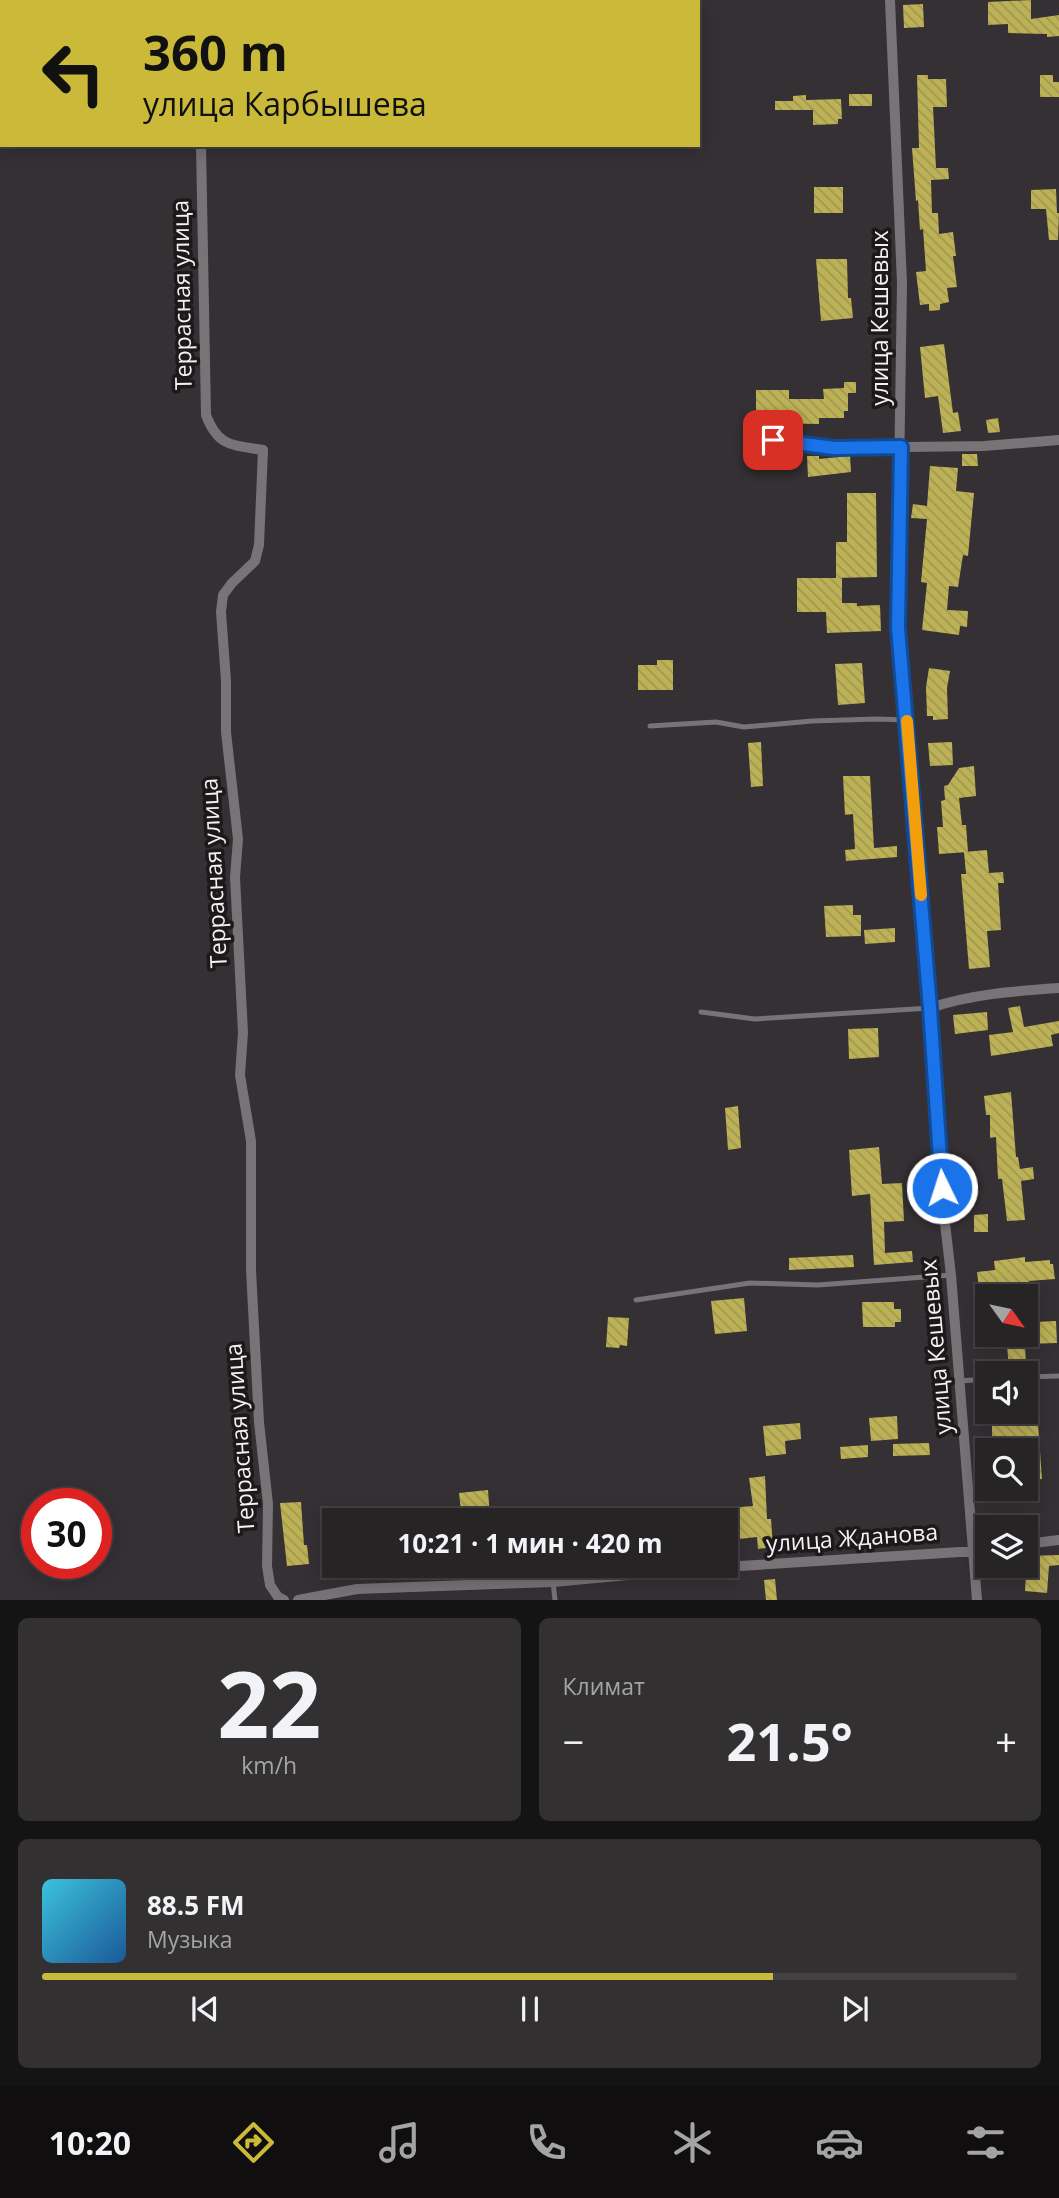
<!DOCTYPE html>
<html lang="ru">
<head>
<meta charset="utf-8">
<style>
  :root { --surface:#272426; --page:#333032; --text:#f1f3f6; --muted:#a4a4a7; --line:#434143; --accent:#cbba39 }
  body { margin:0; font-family:"Open Sans",sans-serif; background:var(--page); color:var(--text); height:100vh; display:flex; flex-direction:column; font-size:26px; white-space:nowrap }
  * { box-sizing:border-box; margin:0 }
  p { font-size:23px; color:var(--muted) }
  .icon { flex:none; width:38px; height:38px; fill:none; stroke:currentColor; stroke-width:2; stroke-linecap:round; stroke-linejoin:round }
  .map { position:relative; height:1600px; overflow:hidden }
  .panel { display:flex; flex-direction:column; gap:18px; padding:18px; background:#151415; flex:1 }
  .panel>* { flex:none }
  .top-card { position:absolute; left:0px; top:0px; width:700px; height:147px; box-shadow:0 4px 18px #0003,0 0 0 2px var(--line); background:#cbba39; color:#111; overflow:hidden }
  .needle { width:46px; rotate:123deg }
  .buttons { position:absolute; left:975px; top:1284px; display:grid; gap:14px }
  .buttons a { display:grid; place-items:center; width:63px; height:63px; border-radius:0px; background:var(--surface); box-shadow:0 4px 18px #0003,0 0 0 2px var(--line); font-size:35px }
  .speed { position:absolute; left:21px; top:1488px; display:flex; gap:14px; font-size:35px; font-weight:700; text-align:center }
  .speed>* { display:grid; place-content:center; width:91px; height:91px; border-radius:50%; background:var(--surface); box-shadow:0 4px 18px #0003,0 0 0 2px var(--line); line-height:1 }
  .speed .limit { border:10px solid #d22; background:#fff; color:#111 }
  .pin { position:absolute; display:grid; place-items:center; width:60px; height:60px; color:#fff; margin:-30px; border-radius:14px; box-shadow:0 4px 10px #0006 }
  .me { position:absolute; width:77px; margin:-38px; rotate:356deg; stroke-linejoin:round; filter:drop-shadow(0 0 5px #0008) }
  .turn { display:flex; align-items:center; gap:24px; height:147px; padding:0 28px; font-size:32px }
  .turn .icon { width:91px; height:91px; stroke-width:2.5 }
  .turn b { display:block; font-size:49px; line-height:60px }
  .big { font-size:52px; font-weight:700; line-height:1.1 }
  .panel .tile { flex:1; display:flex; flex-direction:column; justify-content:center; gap:10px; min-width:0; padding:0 24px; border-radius:10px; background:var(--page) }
  .panel .dial { align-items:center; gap:0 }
  .dial b { font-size:91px; line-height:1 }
  .song { display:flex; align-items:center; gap:21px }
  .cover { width:84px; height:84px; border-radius:10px; background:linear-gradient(135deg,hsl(190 70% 55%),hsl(210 70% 35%)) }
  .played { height:7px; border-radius:4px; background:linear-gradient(90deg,var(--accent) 75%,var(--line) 75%) }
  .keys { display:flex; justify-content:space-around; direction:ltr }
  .heat { display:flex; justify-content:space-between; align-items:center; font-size:38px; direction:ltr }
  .panel .tiles { flex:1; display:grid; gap:18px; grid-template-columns:1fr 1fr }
  .tile:last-child { grid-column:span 2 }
  .trip { position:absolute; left:322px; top:1508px; width:416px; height:70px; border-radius:0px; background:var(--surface); box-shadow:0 4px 18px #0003,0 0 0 2px var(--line); font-weight:700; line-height:70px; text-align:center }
  .tab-bar { display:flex; height:112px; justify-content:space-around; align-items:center; background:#100e0f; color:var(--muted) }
  .tab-bar .icon { width:49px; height:49px }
  .tab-bar .current { color:var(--accent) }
  .tab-bar b { font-size:32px; color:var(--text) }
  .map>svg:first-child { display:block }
</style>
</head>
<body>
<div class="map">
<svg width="1059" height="1600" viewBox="0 0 1059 1600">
  <defs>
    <pattern id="building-back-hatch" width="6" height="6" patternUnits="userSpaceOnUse" patternTransform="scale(1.75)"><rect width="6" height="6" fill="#bdb156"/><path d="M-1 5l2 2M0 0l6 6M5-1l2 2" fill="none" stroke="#a09753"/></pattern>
  </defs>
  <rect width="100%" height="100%" fill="#343033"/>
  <g fill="url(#building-back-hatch)">
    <path d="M1031 0V19L1059 15V36L1047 37V34L1008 33V24L988 25V2Z"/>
    <path d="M923 4 924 27 904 28 903 5Z"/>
    <path d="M917 75H928V79H946L947 107H933L936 168H948L949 179 931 180 932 213H938L939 234 953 232 956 256H953L957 287 947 288 949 302 940 304V310L929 311V304L920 305 916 272 926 271 923 229 920 230 918 200 916 201 912 148H919Z"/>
    <path d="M1040 75H1053V82H1059V97H1040Z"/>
    <rect x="849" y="94" width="23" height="12"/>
    <path d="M806 95V100L841 99 842 119H838V124L813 125V110H775V101H793V96Z"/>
    <rect x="814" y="187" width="29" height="26"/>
    <path d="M1056 189 1057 213H1059L1058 240H1049L1046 209H1031V190Z"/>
    <path d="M816 259H847L848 298H851L853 318 821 321Z"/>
    <path d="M944 344 953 413 958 412 961 431 943 433 938 396 925 398 920 347Z"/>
    <path d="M844 382H856V393H848V411H844V418H819V424L768 423V425H756V390H789V399H824L823 389 844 388Z"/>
    <path d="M998 418 1000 432 988 433 986 420Z"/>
    <path d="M962 454H977L978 466H962Z"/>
    <path d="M807 456H819V459L850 456 851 472 808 477Z"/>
    <path d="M930 466 958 468 956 491 974 493 968 556 963 555 958 587 949 586 947 610 968 611 967 627 960 626 959 635 922 630 927 583 921 582 927 519 911 518 913 504 927 506Z"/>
    <path d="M847 493H876L877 577 836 578V542H847Z"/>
    <path d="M797 578H842V603H857V606L880 605 881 631 827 633 826 612H797Z"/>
    <path d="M657 660H673V690H638V665H657Z"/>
    <path d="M862 663 865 703 838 705 835 664Z"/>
    <path d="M929 668 950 671 947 688 948 719 933 720V716H927L926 687Z"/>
    <path d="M761 742 763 786 751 787 748 743Z"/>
    <path d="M952 742 953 765 930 766 928 743Z"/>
    <path d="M974 766 976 796 959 798 962 825H966L968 852 939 854 937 827H943L941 801 945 800 944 786 948 785 959 768Z"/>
    <path d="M843 776H870L874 848 897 846V857L846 861 845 850 855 849 853 814 845 815Z"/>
    <path d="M987 850 989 873 1003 872 1004 883H998L1001 930 987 931 990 967 969 969 961 874H966L964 852Z"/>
    <path d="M853 905V915H861V936L826 937 824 906Z"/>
    <path d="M895 928V942L865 944 864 930Z"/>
    <path d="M1020 1006 1024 1027 1059 1021V1033L1051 1035 1053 1046 991 1056 989 1035 1013 1032 1008 1008Z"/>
    <path d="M987 1012 988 1030 955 1034 953 1015Z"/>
    <path d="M878 1028 879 1057 849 1059 848 1029Z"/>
    <path d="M1011 1092 1016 1157H1018L1020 1169 1033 1167 1034 1179 1021 1181 1025 1220 1007 1221 1002 1179H998L996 1137 990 1138V1115H986L984 1096Z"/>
    <path d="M738 1106 741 1148 728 1150 725 1108Z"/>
    <path d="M879 1147 882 1184 902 1183 904 1221 884 1222 885 1253 912 1251 913 1262 874 1265 870 1194 852 1196 849 1150Z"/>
    <path d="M988 1214V1232H974V1215Z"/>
    <path d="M853 1255 854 1267 789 1270V1258Z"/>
    <path d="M1025 1257V1262L1050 1260V1264H1053L1055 1279 1029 1281 1031 1297H980L977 1272 995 1270 994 1261Z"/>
    <path d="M744 1298 747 1331 715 1334 711 1301Z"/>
    <path d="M1026 1301H1032L1035 1322 1056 1321 1057 1343 1026 1344Z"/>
    <path d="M862 1302H894V1309H901V1322H895V1327H863Z"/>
    <path d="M608 1317 629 1318 627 1346 620 1345 619 1348 606 1347Z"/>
    <path d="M1025 1344 1026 1368 1009 1369 1007 1345Z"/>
    <path d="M1002 1361 1003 1374H986L985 1362Z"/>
    <path d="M1006 1412H1026V1425L1038 1424 1042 1479 1026 1480V1448H1023V1436H992V1425H1006Z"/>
    <path d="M897 1416 898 1439 871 1441 869 1418Z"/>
    <path d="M800 1423 801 1439 785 1441 786 1454 766 1456 763 1426Z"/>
    <path d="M929 1443 930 1455 893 1456V1444Z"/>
    <path d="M868 1445V1457L841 1459 840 1447Z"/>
    <path d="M765 1476 767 1519H771L773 1547 758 1549 757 1537 730 1540 728 1508 753 1506 749 1478Z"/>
    <path d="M488 1490 490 1517 462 1520 459 1493Z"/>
    <path d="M301 1502 304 1545H307L309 1564 287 1566 280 1503Z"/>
    <path d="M700 1509 702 1521H687L686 1511Z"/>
    <path d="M1059 1555V1565L1049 1566 1047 1593 1025 1591 1027 1556Z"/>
    <path d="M775 1579 777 1600H766L764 1580Z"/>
  </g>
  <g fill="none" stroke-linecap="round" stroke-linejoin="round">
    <g stroke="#777376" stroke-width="5">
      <path d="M650 726 716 722 744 727 812 721 877 719 905 720"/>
      <path d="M701 1012 755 1019 930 1008"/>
      <path d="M636 1300 750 1283 818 1285 951 1275"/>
      <path d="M1026 1377 1059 1376"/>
      <path d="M960 1381 987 1379"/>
      <path d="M553 1582 555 1600"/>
    </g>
    <g stroke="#777376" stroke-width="10">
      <path d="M196 0V2"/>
      <path d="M890 0 902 283 897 608 930 1008 943 1206 951 1275 977 1600"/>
      <path d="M201 145 206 415C218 447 232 445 263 450L259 545 255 561 232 583 223 595 221 612 226 681V732L238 839 235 877 243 1033 240 1075 251 1141V1270L259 1422 268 1504 267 1566 270 1585 278 1597 284 1600"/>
      <path d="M773 440 833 448 984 446 1059 440"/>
      <path d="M930 1008C972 994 1015 991 1059 988"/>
      <path d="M1026 1544 1059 1540"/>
      <path d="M298 1600 357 1589 553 1582 693 1569 960 1552H987"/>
    </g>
  </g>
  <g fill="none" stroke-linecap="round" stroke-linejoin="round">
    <g stroke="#114b97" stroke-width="18">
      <path id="route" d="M773 440 834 448 901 447 898 628 930 1008 942 1188"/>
    </g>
    <use href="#route" stroke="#1a73e8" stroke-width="12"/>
    <path stroke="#f59e0b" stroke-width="12" d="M907 721 921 895"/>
  </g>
  <g text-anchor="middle" stroke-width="7" stroke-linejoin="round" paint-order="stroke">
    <g font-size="23" fill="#f4f1f3" stroke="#1b191a">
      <text transform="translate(182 295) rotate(-91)" y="8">Террасная улица</text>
      <text transform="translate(880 318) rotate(-90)" y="8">улица Кешевых</text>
      <text transform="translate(214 873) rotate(-93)" y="8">Террасная улица</text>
      <text transform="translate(936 1347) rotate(-95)" y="8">улица Кешевых</text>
      <text transform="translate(240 1438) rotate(-94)" y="8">Террасная улица</text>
      <text transform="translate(852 1538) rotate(-4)" y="8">улица Жданова</text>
    </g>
  </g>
</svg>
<div class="buttons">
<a><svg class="needle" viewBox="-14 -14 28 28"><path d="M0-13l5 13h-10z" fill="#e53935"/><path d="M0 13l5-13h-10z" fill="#a4a4a7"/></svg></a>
<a><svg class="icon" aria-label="sound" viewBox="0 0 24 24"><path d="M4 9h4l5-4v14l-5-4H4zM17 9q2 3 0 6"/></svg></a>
<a><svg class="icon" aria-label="search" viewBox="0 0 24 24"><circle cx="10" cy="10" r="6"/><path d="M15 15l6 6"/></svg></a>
<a><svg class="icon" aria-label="layers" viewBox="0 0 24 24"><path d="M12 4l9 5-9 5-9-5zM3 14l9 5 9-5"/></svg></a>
</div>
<div class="speed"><div class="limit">30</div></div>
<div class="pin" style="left:773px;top:440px;background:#d93025"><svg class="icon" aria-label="arrive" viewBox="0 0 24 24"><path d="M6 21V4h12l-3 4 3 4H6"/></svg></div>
<svg class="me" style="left:942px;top:1188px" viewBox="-20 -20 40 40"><circle r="17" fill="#1a73e8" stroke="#fff" stroke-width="3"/><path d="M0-11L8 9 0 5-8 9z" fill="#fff"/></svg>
<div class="trip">10:21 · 1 мин · 420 m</div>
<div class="top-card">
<div class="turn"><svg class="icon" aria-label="left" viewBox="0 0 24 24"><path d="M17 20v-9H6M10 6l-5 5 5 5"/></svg><div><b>360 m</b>улица Карбышева</div></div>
</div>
</div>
<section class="panel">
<div class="tiles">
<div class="tile dial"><b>22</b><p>km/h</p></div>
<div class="tile"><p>Климат</p>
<div class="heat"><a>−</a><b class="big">21.5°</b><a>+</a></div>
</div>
<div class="tile">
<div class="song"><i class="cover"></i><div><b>88.5 FM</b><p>Музыка</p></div></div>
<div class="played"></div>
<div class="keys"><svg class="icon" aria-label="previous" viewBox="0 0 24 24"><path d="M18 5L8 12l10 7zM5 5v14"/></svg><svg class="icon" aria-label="pause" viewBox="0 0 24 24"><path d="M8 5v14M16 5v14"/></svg><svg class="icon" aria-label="next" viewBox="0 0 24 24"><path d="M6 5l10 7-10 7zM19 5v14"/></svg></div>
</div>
</div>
</section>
<nav class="tab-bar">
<b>10:20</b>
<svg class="icon current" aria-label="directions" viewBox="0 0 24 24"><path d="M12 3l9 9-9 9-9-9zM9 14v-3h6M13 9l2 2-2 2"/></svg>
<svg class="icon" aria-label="music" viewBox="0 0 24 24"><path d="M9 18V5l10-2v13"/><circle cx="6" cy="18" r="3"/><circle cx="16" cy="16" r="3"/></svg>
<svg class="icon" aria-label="phone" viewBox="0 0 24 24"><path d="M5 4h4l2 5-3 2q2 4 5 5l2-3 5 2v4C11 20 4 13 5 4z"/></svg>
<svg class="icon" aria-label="climate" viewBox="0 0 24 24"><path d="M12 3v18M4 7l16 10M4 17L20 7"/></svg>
<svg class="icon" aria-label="car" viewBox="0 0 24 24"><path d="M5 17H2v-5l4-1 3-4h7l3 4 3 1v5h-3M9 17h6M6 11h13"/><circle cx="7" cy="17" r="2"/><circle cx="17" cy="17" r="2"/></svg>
<svg class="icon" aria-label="filters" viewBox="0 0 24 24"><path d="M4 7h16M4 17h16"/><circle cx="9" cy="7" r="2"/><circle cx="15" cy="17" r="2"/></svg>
</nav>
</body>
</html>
